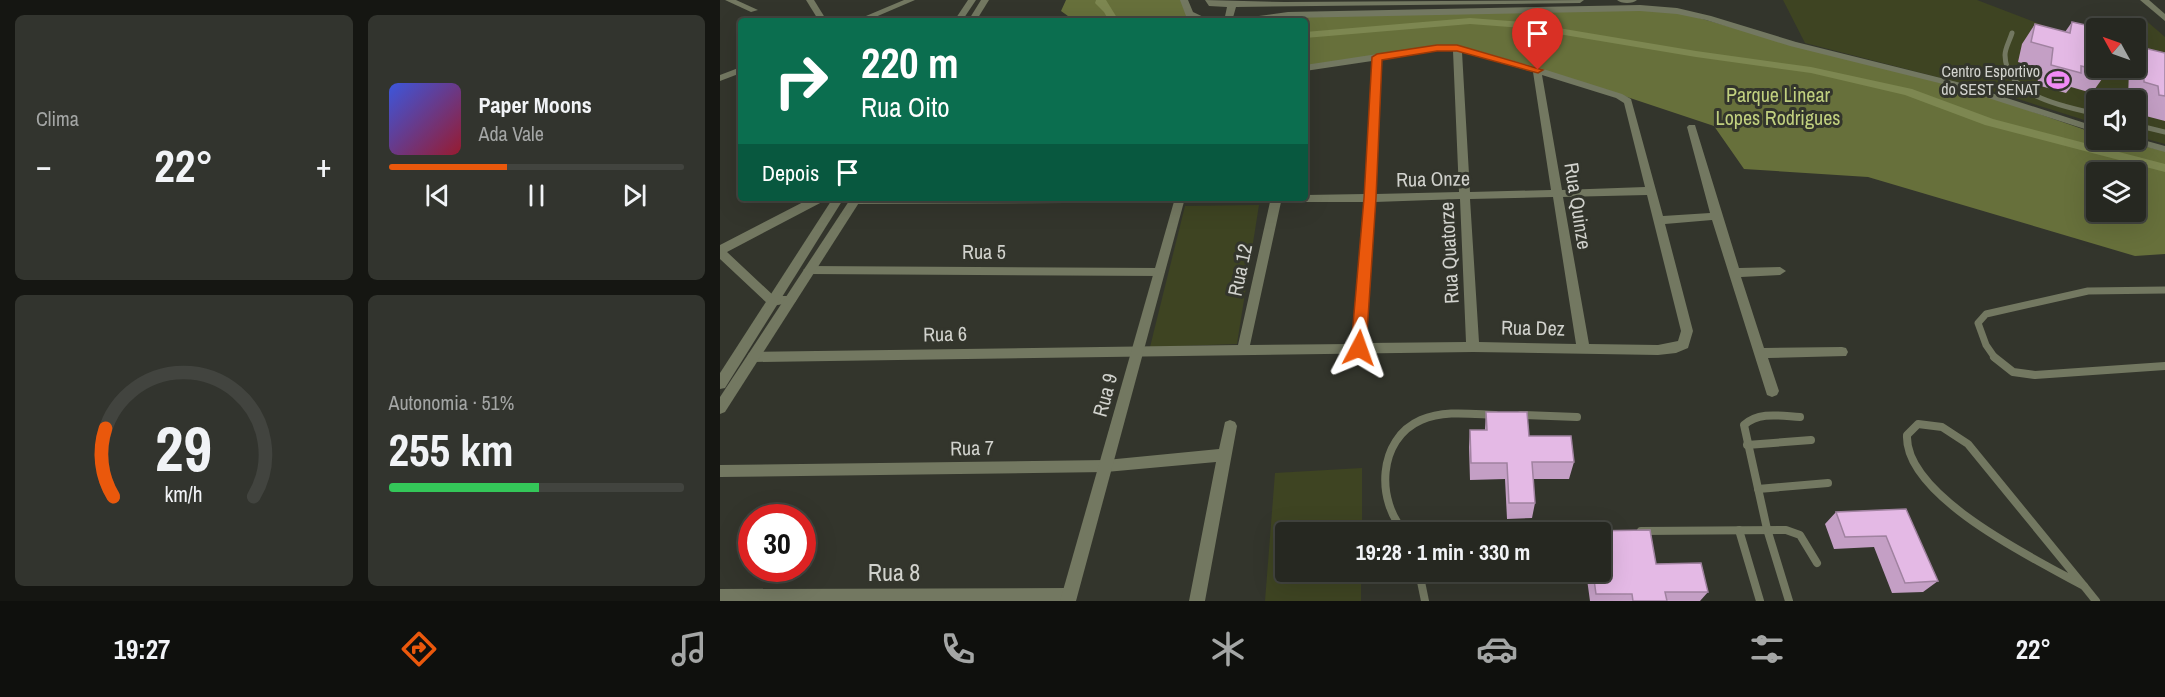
<!DOCTYPE html>
<html lang="pt">
<head>
<meta charset="utf-8">
<style>
  :root { --surface:#262821; --page:#32342e; --text:#f1f3f6; --muted:#a4a6a5; --line:#42443f; --accent:#ea580c }
  body { margin:0; font-family:"Archivo Narrow",sans-serif; background:var(--page); color:var(--text); height:100vh; display:flex; flex-direction:column; font-size:22px; white-space:nowrap }
  * { box-sizing:border-box; margin:0 }
  p { font-size:20px; color:var(--muted) }
  .icon { flex:none; width:33px; height:33px; fill:none; stroke:currentColor; stroke-width:2; stroke-linecap:round; stroke-linejoin:round }
  .map { position:relative; flex:1; overflow:hidden }
  .side { display:flex; flex-direction:column; gap:15px; padding:15px; background:#151612; width:720px }
  .side>* { flex:none }
  .top-card { position:absolute; left:18px; top:18px; width:570px; height:183px; border-radius:6px; box-shadow:0 6px 24px #0002,0 0 0 2px var(--line); background:#0b6e4f; color:#fff; overflow:hidden }
  .needle { width:39px; rotate:310deg }
  .controls { position:absolute; left:1366px; top:18px; display:grid; gap:12px }
  .controls a { display:grid; place-items:center; width:60px; height:60px; border-radius:6px; background:var(--surface); box-shadow:0 6px 24px #0002,0 0 0 2px var(--line); font-size:30px }
  .speed { position:absolute; left:18px; top:504px; display:flex; gap:12px; font-size:30px; font-weight:700; text-align:center }
  .speed>* { display:grid; place-content:center; width:78px; height:78px; border-radius:50%; background:var(--surface); box-shadow:0 6px 24px #0002,0 0 0 2px var(--line); line-height:1 }
  .speed .limit { border:9px solid #d22; background:#fff; color:#111 }
  .pin { position:absolute; display:grid; place-items:center; width:51px; height:51px; color:#fff; margin:-62px -26px; border-radius:50% 50% 50% 0; rotate:-45deg; box-shadow:0 0 6px #0007 }
  .pin .icon { rotate:45deg }
  .me { position:absolute; width:66px; margin:-33px; rotate:4deg; stroke-linejoin:round; filter:drop-shadow(0 0 4px #0008) }
  .turn { display:flex; align-items:center; gap:21px; height:126px; padding:0 24px; font-size:27px }
  .turn .icon { width:78px; height:78px; stroke-width:2.5 }
  .turn b { display:block; font-size:42px; line-height:51px }
  .then { display:flex; align-items:center; height:57px; padding:0 24px; background:#0003; gap:12px; font-size:22px }
  .big { font-size:45px; font-weight:700; line-height:1.1 }
  .side .card { flex:1; display:flex; flex-direction:column; justify-content:center; gap:9px; min-width:0; padding:0 21px; border-radius:9px; background:var(--page) }
  .side .dial { align-items:center; gap:0 }
  .dial svg { height:156px; overflow:visible; fill:none; stroke:var(--line); stroke-width:7; stroke-linecap:round; text-anchor:middle }
  .dial text { fill:var(--text); stroke:none }
  .song { display:flex; align-items:center; gap:18px }
  .cover { width:72px; height:72px; border-radius:9px; background:linear-gradient(135deg,hsl(230 70% 55%),hsl(350 70% 35%)) }
  .played { height:6px; border-radius:3px; background:linear-gradient(90deg,var(--accent) 40%,var(--line) 40%) }
  .keys { display:flex; justify-content:space-around; direction:ltr }
  .heat { display:flex; justify-content:space-between; align-items:center; font-size:33px; direction:ltr }
  .charge { height:9px; border-radius:4px; background:linear-gradient(90deg,#34c759 51%,var(--line) 0) }
  .side .tiles { flex:1; display:grid; gap:15px; grid-template-columns:repeat(2,1fr) }
  .trip { position:absolute; left:555px; top:522px; width:336px; height:60px; border-radius:6px; background:var(--surface); box-shadow:0 6px 24px #0002,0 0 0 2px var(--line); font-weight:700; line-height:60px; text-align:center }
  .menu { display:flex; height:96px; justify-content:space-around; align-items:center; background:#0f100d; color:var(--muted) }
  .menu .icon { width:42px; height:42px }
  .menu .on { color:var(--accent) }
  .menu b { font-size:27px; color:var(--text) }
  main { display:flex; flex:1; min-height:0 }
  .map>svg:first-child { display:block }
</style>
</head>
<body>
<main>
<section class="side">
<div class="tiles">
<div class="card"><p>Clima</p>
<div class="heat"><a>−</a><b class="big">22°</b><a>+</a></div>
</div>
<div class="card">
<div class="song"><i class="cover"></i><div><b>Paper Moons</b><p>Ada Vale</p></div></div>
<div class="played"></div>
<div class="keys"><svg class="icon" aria-label="previous" viewBox="0 0 24 24"><path d="M18 5L8 12l10 7zM5 5v14"/></svg><svg class="icon" aria-label="pause" viewBox="0 0 24 24"><path d="M8 5v14M16 5v14"/></svg><svg class="icon" aria-label="next" viewBox="0 0 24 24"><path d="M6 5l10 7-10 7zM19 5v14"/></svg></div>
</div>
<div class="card dial"><svg viewBox="0 0 100 80">
<path d="M14 69A42 42 0 1 1 86 69"/>
<path d="M14 69A42 42 0 0 1 10 34" stroke="#ea580c"/>
<text x="50" y="56" font-size="32" font-weight="700">29</text>
<text x="50" y="72" font-size="11">km/h</text>
</svg></div>
<div class="card"><p>Autonomia · 51%</p><b class="big">255 km</b><div class="charge"></div></div>
</div>
</section>
<div class="map">
<svg width="1445" height="601" viewBox="0 0 1445 601">
  <rect width="100%" height="100%" fill="#33352c"/>
  <g fill="#3e4422">
    <path d="M1063 0H1257L1377 46V68H1416V28H1414L1422 17 1445 37V144L1416 136V100H1377V124L1279 93 1085 43Z"/>
    <path d="M539 205 517 344 430 347 465 206Z"/>
    <path d="M642 468V532H566V572H641V601H545L555 473Z"/>
  </g>
  <g fill="#67703b" fill-rule="evenodd">
    <path d="M346 0H467L468 11 490 21H355L341 11Z"/>
    <path d="M921 9 958 12 1099 52 1238 86 1377 134V140H1396L1445 151V254L1415 256 1148 177 1024 169 994 126 907 97 739 48 585 69V21H521L534 17ZM1377 172H1416V212H1377Z"/>
  </g>
  <g fill="none" stroke-linecap="round" stroke-linejoin="round">
    <g fill="#7d8751" fill-rule="evenodd">
      <path d="M376 0H386L399 21H389L384 12 375 3Z"/>
      <path d="M750 18 803 22 976 51 1091 67 1192 89 1273 119 1445 164V172L1265 125 1185 95 1091 73 976 57 803 28 750 24 585 38V32Z"/>
    </g>
    <g stroke="#737861" stroke-width="5">
      <path d="M1292 33C1290 40 1285 48 1285 55 1286 97 1346 107 1377 114"/>
      <path d="M1416 125 1445 132"/>
    </g>
    <path stroke="#737861" stroke-width="7" d="M1275 358 1266 345 1258 323 1266 314 1368 291 1445 290"/>
    <g stroke="#737861" stroke-width="8">
      <path d="M1274 357 1293 372 1315 375 1445 366"/>
      <path d="M801 415 857 417"/>
      <path d="M1198 424 1222 427 1248 444 1364 586C1316 560 1184 496 1187 435Z"/>
      <path d="M1027 445 1091 440"/>
      <path d="M1038 489 1108 483"/>
      <path d="M1019 530 1040 601"/>
      <path d="M921 531 1066 530 1080 535 1097 563"/>
      <path d="M685 532C656 502 657 439 701 420 724 410 751 414 775 415"/>
      <path d="M853 532H877"/>
      <path d="M699 572 705 601"/>
      <path d="M1364 586 1376 601"/>
      <path d="M1069 601 1047 529 1024 425C1039 411 1061 416 1080 417"/>
    </g>
    <g fill="#737861" fill-rule="evenodd">
      <path d="M5 0H16L38 10 31 12Z"/>
      <path d="M86 0H94L107 21H99Z"/>
      <path d="M184 0H195L146 21H134Z"/>
      <path d="M485 0 565 2 864 0 860 3 516 7 512 21H504L507 7 489 6Z"/>
      <path d="M897 0H917C913 4 901 4 897 0Z"/>
      <path d="M920 5 957 8 991 16 1076 42 1237 82 1377 127V133L1231 86 1070 46 986 20 957 14 920 11 568 18 543 21H520L524 18 568 12Z"/>
      <path d="M717 45 740 46 820 68 902 94 911 99 943 216 990 213 967 127 969 125H975L1019 268 1060 267 1066 271 1060 275 1021 277 1044 348 1122 347 1126 348 1128 352 1126 356 1048 358 1059 391 1057 395 1052 397 1047 395 992 220 945 224 973 331 968 348 956 353 938 355 753 352 33 362 29 361 27 357 29 353 33 352 518 345 550 202 135 204 130 200 131 198H585V195L645 194 652 61 585 71V65ZM717 51H733L739 192 656 194 661 59ZM742 52 813 72 831 190 750 192ZM822 75 896 98 904 103 925 187 842 190ZM927 195 961 331 958 341 938 345 869 344 843 197ZM833 197 856 344 759 342 750 199ZM740 199 746 342 646 343 655 202ZM561 202H644L633 344 530 345Z"/>
      <path d="M21 67V73L0 81V75Z"/>
      <path d="M1416 138 1445 146V152L1408 142 1407 140H1416Z"/>
      <path d="M91 198H105L104 201 7 252 54 296H75L77 299 75 302 52 306 48 304 0 259V245Z"/>
      <path d="M89 266 439 268 445 272 439 276 89 274 83 270Z"/>
      <path d="M510 420 515 422 517 426 485 601H469L496 462 386 472 0 477V465L386 460 499 449 505 422Z"/>
      <path d="M349 588 355 590 357 596 355 601H0V589Z"/>
    </g>
    <g fill="#737861" fill-rule="evenodd">
      <path d="M248 0H256L242 21H234Z"/>
      <path d="M261 0H269L256 21H248Z"/>
      <path d="M460 0H468L473 12 492 21H480L466 16Z"/>
      <path d="M1420 0H1429L1445 14V21Z"/>
      <path d="M113 198H124L5 388 0 389V373Z"/>
      <path d="M131 198H142L5 412 0 414V397Z"/>
      <path d="M455 198H465L356 601H340Z"/>
    </g>
  </g>
  <g fill="#c49fc5">
    <path d="M1352 22 1387 72 1372 93 1351 87 1346 93 1317 85 1320 68 1298 62 1302 44 1315 24 1345 32Z"/>
    <path d="M1424 48 1445 53V121L1422 115 1421 106 1416 105V100H1408L1409 68H1416V59Z"/>
    <path d="M766 412 854 462 849 479H813L815 503 812 518 787 519 785 479 750 480 749 447 750 430H765Z"/>
    <path d="M1186 509 1218 581 1203 592 1172 593 1154 547 1114 549 1105 524 1116 512Z"/>
    <path d="M930 530 936 564 981 563 988 592 980 601H870L866 572H880V532H868V531Z"/>
  </g>
  <g fill="#e4b9e5" stroke="#a082a0" stroke-width="1.5">
    <path d="M1352 22 1379 28H1377V68H1388L1387 72 1361 66V73L1331 65 1333 48 1311 42 1315 24 1350 33Z"/>
    <path d="M1424 48 1445 53V96L1439 95 1438 86 1424 82Z"/>
    <path d="M766 412H807L809 436H851L854 462H812L815 503H789L787 463H751L750 430H767Z"/>
    <path d="M1186 509 1218 581 1185 583 1166 536 1125 537 1116 512Z"/>
    <path d="M930 530 936 564 981 563 988 592H945L947 601H913L912 594H876L873 572H880V532H869L868 531Z"/>
  </g>
  <path fill="#ea580c" stroke="#983908" stroke-width="1.5" d="M717 45H737L823 70 818 73 737 51H717L662 60 656 198 646 348 644 352H633L631 348 644 198 652 57 657 54Z"/>
  <defs>
    <g id="stadium-bare" transform="scale(1.8)"><path d="M0-5a6.5 5 0 1 0 0 10a6.5 5 0 1 0 0-10ZM-3.5-1.8h7v3.6h-7Z" fill="#f08bf5" stroke="#33352c" stroke-width="2.5" paint-order="stroke"/></g>
  </defs>
  <g fill-rule="evenodd">
    <use href="#stadium-bare" x="1338" y="80"/>
  </g>
  <g text-anchor="middle" stroke-width="6" stroke-linejoin="round" paint-order="stroke">
    <g font-size="16" fill="#d1d2cd" stroke="#33352c" text-anchor="end">
      <text x="1320" y="77">Centro Esportivo<tspan x="1320" dy="18">do SEST SENAT</tspan></text>
    </g>
    <g font-size="20" fill="#c1d07f" stroke="#33352c">
      <text x="1058" y="102">Parque Linear<tspan x="1058" dy="23">Lopes Rodrigues</tspan></text>
    </g>
    <g font-size="20" fill="#d1d2cd" stroke="#33352c">
      <text transform="translate(713 179) rotate(-1)" y="7">Rua Onze</text>
      <text transform="translate(858 206) rotate(81)" y="7">Rua Quinze</text>
      <text x="264" y="259">Rua 5</text>
      <text transform="translate(729 253) rotate(-93)" y="7">Rua Quatorze</text>
      <text transform="translate(520 270) rotate(-78)" y="7">Rua 12</text>
      <text transform="translate(813 328) rotate(1)" y="7">Rua Dez</text>
      <text transform="translate(225 334) rotate(-1)" y="7">Rua 6</text>
      <text transform="translate(385 395) rotate(-75)" y="7">Rua 9</text>
      <text transform="translate(252 448) rotate(-1)" y="7">Rua 7</text>
    </g>
    <g font-size="24" fill="#d1d2cd" stroke="#33352c">
      <text x="174" y="581">Rua 8</text>
    </g>
  </g>
</svg>
<div class="controls">
<a><svg class="needle" viewBox="-14 -14 28 28"><path d="M0-13l5 13h-10z" fill="#e53935"/><path d="M0 13l5-13h-10z" fill="#a4a6a5"/></svg></a>
<a><svg class="icon" aria-label="sound" viewBox="0 0 24 24"><path d="M4 9h4l5-4v14l-5-4H4zM17 9q2 3 0 6"/></svg></a>
<a><svg class="icon" aria-label="layers" viewBox="0 0 24 24"><path d="M12 4l9 5-9 5-9-5zM3 14l9 5 9-5"/></svg></a>
</div>
<div class="speed"><div class="limit">30</div></div>
<div class="pin" style="left:818px;top:70px;background:#d93025"><svg class="icon" aria-label="arrive" viewBox="0 0 24 24"><path d="M6 21V4h12l-3 4 3 4H6"/></svg></div>
<svg class="me" style="left:639px;top:348px" viewBox="-20 -20 40 40"><path d="M0-17L14 15 0 8-14 15z" fill="#ea580c" stroke="#fff" stroke-width="4"/></svg>
<div class="trip">19:28 · 1 min · 330 m</div>
<div class="top-card">
<div class="turn"><svg class="icon" aria-label="right" viewBox="0 0 24 24"><path d="M7 20v-9h11M14 6l5 5-5 5"/></svg><div><b>220 m</b>Rua Oito</div></div>
<div class="then">Depois<svg class="icon" aria-label="arrive" viewBox="0 0 24 24"><path d="M6 21V4h12l-3 4 3 4H6"/></svg></div>
</div>
</div>
</main>
<nav class="menu">
<b>19:27</b>
<svg class="icon on" aria-label="directions" viewBox="0 0 24 24"><path d="M12 3l9 9-9 9-9-9zM9 14v-3h6M13 9l2 2-2 2"/></svg>
<svg class="icon" aria-label="music" viewBox="0 0 24 24"><path d="M9 18V5l10-2v13"/><circle cx="6" cy="18" r="3"/><circle cx="16" cy="16" r="3"/></svg>
<svg class="icon" aria-label="phone" viewBox="0 0 24 24"><path d="M5 4h4l2 5-3 2q2 4 5 5l2-3 5 2v4C11 20 4 13 5 4z"/></svg>
<svg class="icon" aria-label="climate" viewBox="0 0 24 24"><path d="M12 3v18M4 7l16 10M4 17L20 7"/></svg>
<svg class="icon" aria-label="car" viewBox="0 0 24 24"><path d="M5 17H2v-5l4-1 3-4h7l3 4 3 1v5h-3M9 17h6M6 11h13"/><circle cx="7" cy="17" r="2"/><circle cx="17" cy="17" r="2"/></svg>
<svg class="icon" aria-label="filters" viewBox="0 0 24 24"><path d="M4 7h16M4 17h16"/><circle cx="9" cy="7" r="2"/><circle cx="15" cy="17" r="2"/></svg>
<b>22°</b>
</nav>
</body>
</html>
